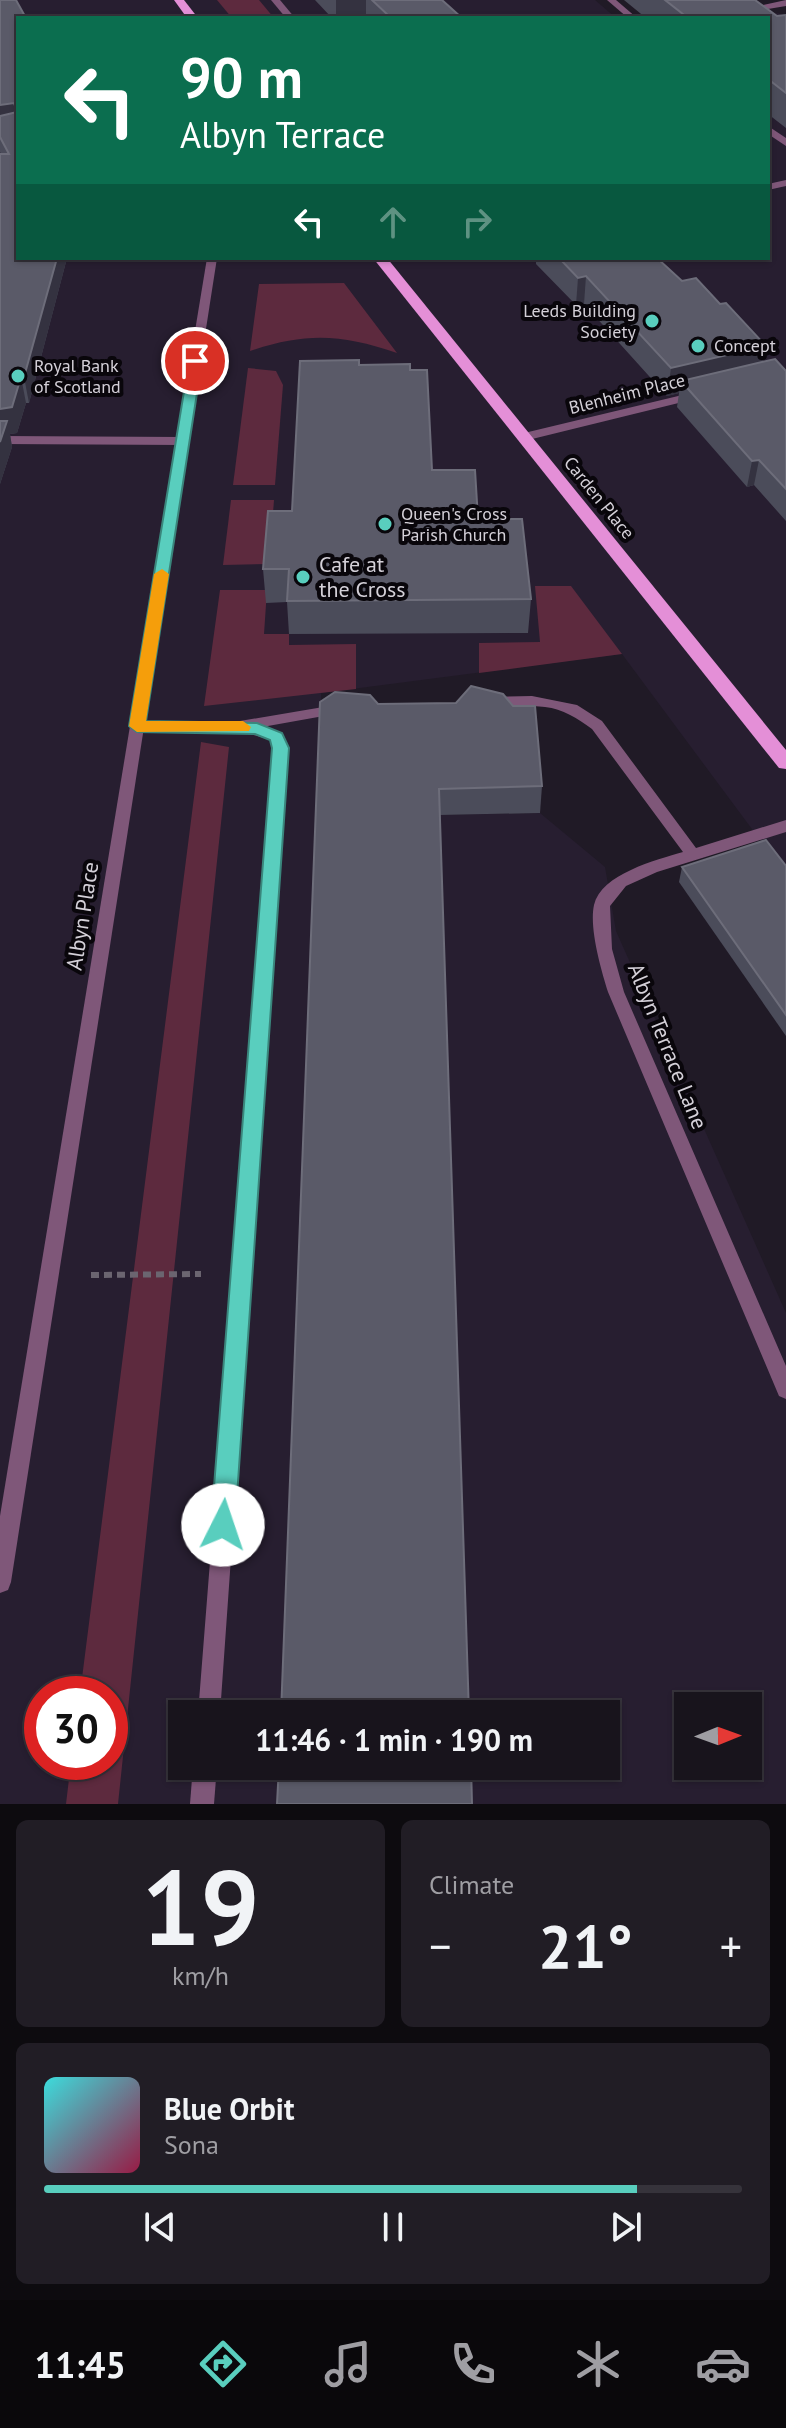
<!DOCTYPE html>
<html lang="en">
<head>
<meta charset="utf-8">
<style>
  :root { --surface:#18141c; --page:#211d25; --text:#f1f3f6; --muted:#9f9ea3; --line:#36333b; --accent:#59cebe }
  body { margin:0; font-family:"PT Sans",sans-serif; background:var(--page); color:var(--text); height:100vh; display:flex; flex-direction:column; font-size:30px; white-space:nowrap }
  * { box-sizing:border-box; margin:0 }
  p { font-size:26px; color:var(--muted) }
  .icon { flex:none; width:44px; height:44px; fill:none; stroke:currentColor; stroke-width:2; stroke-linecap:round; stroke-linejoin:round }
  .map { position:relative; height:1804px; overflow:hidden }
  .side { display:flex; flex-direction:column; gap:16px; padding:16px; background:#0d0b0f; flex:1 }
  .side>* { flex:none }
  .banner { position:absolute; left:16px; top:16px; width:754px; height:244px; border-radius:0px; box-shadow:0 2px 6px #0004,0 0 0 2px var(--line); background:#0b6e4f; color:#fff; overflow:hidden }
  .needle { width:52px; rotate:89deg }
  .buttons { position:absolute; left:674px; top:1692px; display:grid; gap:16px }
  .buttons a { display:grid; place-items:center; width:88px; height:88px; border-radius:0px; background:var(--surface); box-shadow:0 2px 6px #0004,0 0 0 2px var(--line); font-size:40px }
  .speed { position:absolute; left:24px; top:1676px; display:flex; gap:16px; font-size:40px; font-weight:700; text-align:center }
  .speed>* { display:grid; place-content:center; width:104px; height:104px; border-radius:50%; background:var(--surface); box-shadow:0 2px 6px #0004,0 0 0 2px var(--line); line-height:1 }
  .speed .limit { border:12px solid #d22; background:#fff; color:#111 }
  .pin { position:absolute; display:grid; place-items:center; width:68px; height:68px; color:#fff; margin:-34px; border:4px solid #fff; border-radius:50%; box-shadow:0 2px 8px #0007 }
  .me { position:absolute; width:88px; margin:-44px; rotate:4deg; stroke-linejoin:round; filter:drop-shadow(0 0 6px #0008) }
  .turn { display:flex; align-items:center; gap:28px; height:168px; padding:0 32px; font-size:36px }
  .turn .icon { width:104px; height:104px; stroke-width:2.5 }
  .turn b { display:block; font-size:56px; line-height:68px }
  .lanes { display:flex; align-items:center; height:76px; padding:0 32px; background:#0003; justify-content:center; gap:40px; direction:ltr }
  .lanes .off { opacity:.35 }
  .big { font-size:60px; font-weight:700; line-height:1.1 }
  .side .card { flex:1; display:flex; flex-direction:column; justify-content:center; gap:12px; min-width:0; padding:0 28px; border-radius:12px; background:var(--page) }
  .side .dial { align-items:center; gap:0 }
  .dial b { font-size:104px; line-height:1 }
  .song { display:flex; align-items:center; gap:24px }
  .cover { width:96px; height:96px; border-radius:12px; background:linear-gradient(135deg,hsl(180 70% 55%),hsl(340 70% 35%)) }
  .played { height:8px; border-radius:4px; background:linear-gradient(90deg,var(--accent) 85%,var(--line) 85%) }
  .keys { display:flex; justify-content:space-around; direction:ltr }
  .heat { display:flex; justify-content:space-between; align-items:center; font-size:44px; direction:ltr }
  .side .tiles { flex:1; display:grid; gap:16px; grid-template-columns:1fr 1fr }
  .card:last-child { grid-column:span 2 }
  .trip { position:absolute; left:168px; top:1700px; width:452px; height:80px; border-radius:0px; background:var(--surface); box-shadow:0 2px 6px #0004,0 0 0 2px var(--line); font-weight:700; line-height:80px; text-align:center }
  .menu { display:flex; height:128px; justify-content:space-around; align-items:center; background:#0a080b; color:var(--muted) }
  .menu .icon { width:56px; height:56px }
  .menu .on { color:var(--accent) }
  .menu b { font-size:36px; color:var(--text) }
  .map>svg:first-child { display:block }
</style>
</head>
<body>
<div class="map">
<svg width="786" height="1804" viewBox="0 0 786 1804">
  <rect width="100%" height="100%" fill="#201a26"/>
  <path fill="#271e30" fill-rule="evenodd" d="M0 0H595L616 18H18V258H768V18H751L778 13 786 17V875L622 654 321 693V729L439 815 540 813 605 867 616 931 786 1313V1804H0ZM42 1694H110V1762H42ZM688 1706H748V1766H688ZM182 1714H606V1766H182Z"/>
  <g fill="#5d2a3e">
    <path d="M217 0H259L274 18H232Z"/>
    <path d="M344 283 397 353C342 334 306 332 250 351L259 284Z"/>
    <path d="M248 368 276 371 283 385 275 485H233Z"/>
    <path d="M231 500H274L269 564 223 565Z"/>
    <path d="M535 586H571L622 654 479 673V643L540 642Z"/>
    <path d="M220 590H267L264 634H289V645L356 644V689L204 706Z"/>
    <path d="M201 742 229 747 118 1804H66L71 1762H110V1694H80Z"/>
  </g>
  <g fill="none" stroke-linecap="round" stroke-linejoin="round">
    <path stroke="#6b6570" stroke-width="6" stroke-dasharray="8 5" stroke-linecap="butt" d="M91 1275 201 1274"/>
    <g fill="#7f5779" fill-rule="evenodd">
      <path d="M768 126 786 138V146L768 134Z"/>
      <path d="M786 180V186L768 190V184Z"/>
      <path d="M0 436 183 437 189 441 183 445 0 444Z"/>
      <path d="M532 696 577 705 602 721 696 848 786 820V832L657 872 626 886 610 906 612 949 624 992 786 1366V1399L779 1396 608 992C601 969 589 928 594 905 601 874 656 860 683 852L592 729C577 718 563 709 545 707 528 704 491 711 481 702L488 697Z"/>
      <path d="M341 704 346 706 348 709 346 712 240 731 233 726 240 721Z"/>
    </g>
    <g fill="#7f5779" fill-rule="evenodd">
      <path d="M271 0H280L295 18H286Z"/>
      <path d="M607 0H616L637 18H628Z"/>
      <path d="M699 391 703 393V397L524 441 518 437 520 434Z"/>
      <path d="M137 721H240L282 733 288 748 220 1714H198L274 748 271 740 240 731 132 730 130 726 132 722Z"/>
      <path d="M193 1766H217L214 1804H190Z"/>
    </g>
    <g fill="#7f5779" fill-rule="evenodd">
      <path d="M786 0V6L744 13 740 10Z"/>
      <path d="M207 258H217L11 1582 8 1590 0 1593V1516Z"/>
    </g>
    <g fill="#e48fd7" fill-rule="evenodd">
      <path d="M174 0H184L198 18H187Z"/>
      <path d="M373 258H387L786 750V769L779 768Z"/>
    </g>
  </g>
  <g fill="#4b4c5a">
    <path d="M0 0H16L18 258H67L29 403H26L17 433 10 434 12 447 0 484V154H1L0 152Z"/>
    <path d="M315 0H442L462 18H332Z"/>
    <path d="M624 0H755L777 16 786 15V128L768 114V18H646Z"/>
    <path d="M536 258H657L763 362 786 371V521L754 485 747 487 677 407 679 393 667 396 584 304 576 305 536 264Z"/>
    <path d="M359 365 410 370 432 470 478 519 531 599 528 633 289 634 287 602 266 603 263 569 292 511Z"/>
    <path d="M378 704 542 786 540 813 440 815Z"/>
    <path d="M786 866V1036L679 882 682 867Z"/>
  </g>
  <g fill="#343240">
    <rect x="336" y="0" width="30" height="18"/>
    <path d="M14 103 18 126 0 130V105Z"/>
    <path d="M57 258H67L29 403 24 377Z"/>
    <path d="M586 276 584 304 576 305 578 278Z"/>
    <path d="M766 346 761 374 681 381 679 393 667 396 671 368Z"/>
    <path d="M21 377 26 403 17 433 10 434 12 447 0 484V409Z"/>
    <path d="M759 460 754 485 747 487 752 461Z"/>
  </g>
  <g fill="#5a5a68" stroke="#6d6d7a" stroke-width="2">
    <path d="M0 0H16L26 18H18V258H57L24 377H21L12 407 0 409V154H9L0 137V116L17 112 14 103 0 105Z"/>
    <path d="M372 0H442L462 18H391Z"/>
    <path d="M665 0H755L777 16 786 15V93L768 79V18H688Z"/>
    <path d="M559 258H657L682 281 696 278 720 304 726 303 766 346 671 368 586 276 578 278Z"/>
    <path d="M775 359 786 371V489L759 460 752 461 681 381Z"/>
    <path d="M359 360V365L410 364V370H427L432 470H475L478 519H522L531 599 287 601 289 569H263L268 511H292L300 361Z"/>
    <path d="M0 421H7L0 442Z"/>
    <path d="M471 686 503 694 513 706H535L542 786 439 789 469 1714H281L320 702 335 692 370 695 378 704 456 703Z"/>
    <path d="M766 840 786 866V1015L682 867Z"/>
    <path d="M279 1766H471L472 1804H277Z"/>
  </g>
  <path fill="#59cebe" stroke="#3a867c" stroke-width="2" d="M195 357 202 361 146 721 257 723 282 733 289 748 235 1525 231 1534 223 1538 214 1534 211 1525 272 748 270 740 255 734 137 732 129 726 189 361Z"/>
  <path fill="#f59e0b" d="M162 569 169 574 146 721H243L251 727 249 731 137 732 129 726 154 574Z"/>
  <g fill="#59cebe" stroke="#09060b" stroke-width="3">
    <circle cx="652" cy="321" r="8"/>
    <circle cx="698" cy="346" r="8"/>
    <circle cx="18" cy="376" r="8"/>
    <circle cx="385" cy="524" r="8"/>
    <circle cx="303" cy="577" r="8"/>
  </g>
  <g text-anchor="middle" stroke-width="8" stroke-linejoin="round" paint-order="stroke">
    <g font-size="18" fill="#d4d0d8" stroke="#09060b" text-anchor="start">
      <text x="636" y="317" text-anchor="end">Leeds Building<tspan x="636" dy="21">Society</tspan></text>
      <text x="714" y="352">Concept</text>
      <text x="34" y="372">Royal Bank<tspan x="34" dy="21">of Scotland</tspan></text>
      <text x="401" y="520">Queen's Cross<tspan x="401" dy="21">Parish Church</tspan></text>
    </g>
    <g font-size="18" fill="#d4d0d8" stroke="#09060b">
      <text transform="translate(627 394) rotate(-14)" y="6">Blenheim Place</text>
      <text transform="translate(599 498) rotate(51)" y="6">Carden Place</text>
    </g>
    <g font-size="22" fill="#d4d0d8" stroke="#09060b" text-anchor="start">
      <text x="319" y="572">Cafe at<tspan x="319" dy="25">the Cross</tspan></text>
    </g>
    <g font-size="22" fill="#d4d0d8" stroke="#09060b">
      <text transform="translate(82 916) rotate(-81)" y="8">Albyn Place</text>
      <text transform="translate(668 1046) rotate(68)" y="8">Albyn Terrace Lane</text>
    </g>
  </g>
</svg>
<div class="buttons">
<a><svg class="needle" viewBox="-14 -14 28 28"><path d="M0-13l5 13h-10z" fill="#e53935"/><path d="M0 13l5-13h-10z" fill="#9f9ea3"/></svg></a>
</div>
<div class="speed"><div class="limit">30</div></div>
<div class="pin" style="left:195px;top:361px;background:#d93025"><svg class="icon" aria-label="arrive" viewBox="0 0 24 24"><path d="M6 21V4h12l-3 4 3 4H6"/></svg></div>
<svg class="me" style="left:223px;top:1525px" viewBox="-20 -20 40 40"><circle r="19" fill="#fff"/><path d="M0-13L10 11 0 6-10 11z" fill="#59cebe"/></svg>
<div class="trip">11:46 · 1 min · 190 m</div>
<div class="banner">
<div class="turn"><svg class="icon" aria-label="left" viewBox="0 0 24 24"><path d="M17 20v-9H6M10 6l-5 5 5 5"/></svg><div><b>90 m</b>Albyn Terrace</div></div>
<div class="lanes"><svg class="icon" aria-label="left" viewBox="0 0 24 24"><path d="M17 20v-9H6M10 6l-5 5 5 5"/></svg><svg class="icon off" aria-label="ahead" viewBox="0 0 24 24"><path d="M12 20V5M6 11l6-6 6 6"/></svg><svg class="icon off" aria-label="right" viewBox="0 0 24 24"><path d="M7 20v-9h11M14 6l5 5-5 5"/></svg></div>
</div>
</div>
<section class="side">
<div class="tiles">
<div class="card dial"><b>19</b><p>km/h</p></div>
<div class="card"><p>Climate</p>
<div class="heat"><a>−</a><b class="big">21°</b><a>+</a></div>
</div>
<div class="card">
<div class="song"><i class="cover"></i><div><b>Blue Orbit</b><p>Sona</p></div></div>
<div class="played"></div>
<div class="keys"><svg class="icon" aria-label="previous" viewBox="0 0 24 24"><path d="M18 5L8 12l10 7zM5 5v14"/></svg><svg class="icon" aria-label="pause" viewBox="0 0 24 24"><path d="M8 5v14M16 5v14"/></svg><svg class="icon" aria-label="next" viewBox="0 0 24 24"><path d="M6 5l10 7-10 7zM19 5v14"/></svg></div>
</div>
</div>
</section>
<nav class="menu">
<b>11:45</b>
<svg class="icon on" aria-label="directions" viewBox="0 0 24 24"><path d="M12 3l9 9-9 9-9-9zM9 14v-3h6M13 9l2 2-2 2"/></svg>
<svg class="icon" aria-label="music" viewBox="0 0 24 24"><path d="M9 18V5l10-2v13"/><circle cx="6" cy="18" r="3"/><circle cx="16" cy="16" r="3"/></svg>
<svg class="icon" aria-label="phone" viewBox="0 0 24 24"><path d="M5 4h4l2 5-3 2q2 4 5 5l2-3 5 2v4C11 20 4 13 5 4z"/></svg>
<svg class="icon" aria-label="climate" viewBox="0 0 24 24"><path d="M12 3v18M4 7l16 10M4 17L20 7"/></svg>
<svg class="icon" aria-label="car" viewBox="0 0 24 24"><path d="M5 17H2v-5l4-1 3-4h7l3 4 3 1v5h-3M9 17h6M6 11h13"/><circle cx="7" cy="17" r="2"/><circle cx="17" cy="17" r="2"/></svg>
</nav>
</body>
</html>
